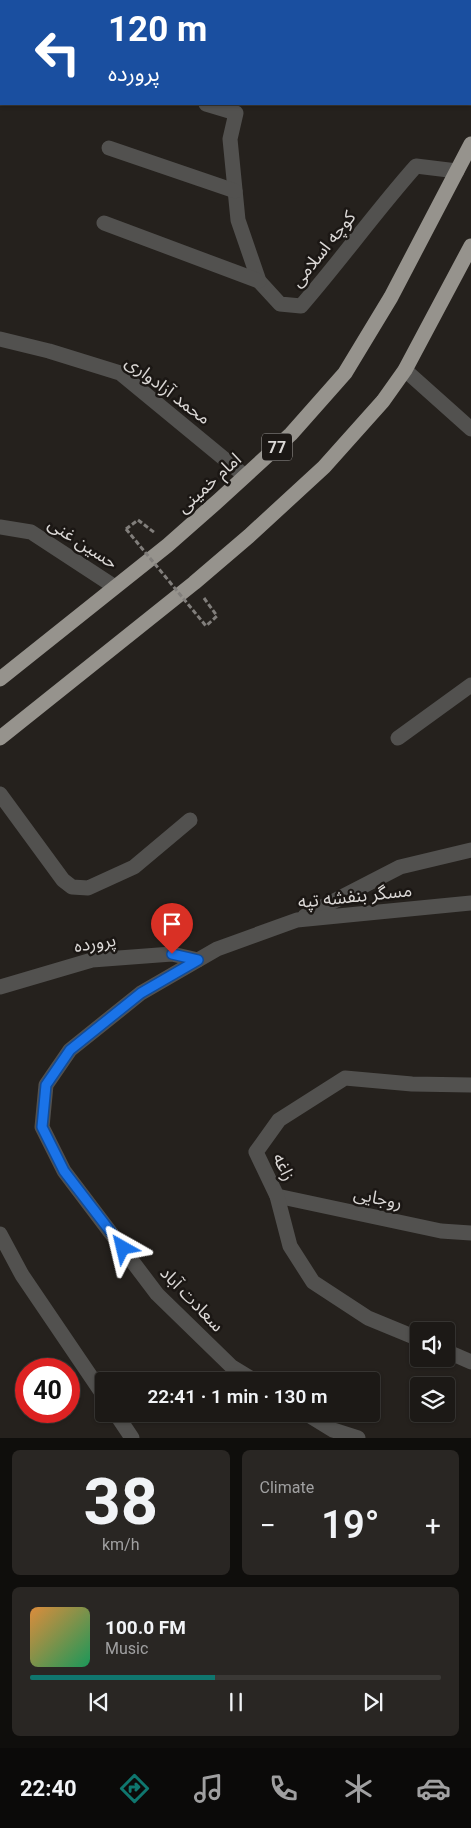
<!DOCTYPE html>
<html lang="en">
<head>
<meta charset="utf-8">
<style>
  :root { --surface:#1c1916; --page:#292623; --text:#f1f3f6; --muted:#a0a0a1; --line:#3a3835; --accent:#0f766e }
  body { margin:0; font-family:Roboto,"Noto Sans Arabic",sans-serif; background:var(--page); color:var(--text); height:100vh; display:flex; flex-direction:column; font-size:19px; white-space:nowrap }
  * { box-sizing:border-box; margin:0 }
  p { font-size:16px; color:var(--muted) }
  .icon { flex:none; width:28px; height:28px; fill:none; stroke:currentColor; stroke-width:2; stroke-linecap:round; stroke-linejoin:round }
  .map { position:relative; height:1438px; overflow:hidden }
  .drawer { display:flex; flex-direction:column; gap:12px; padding:12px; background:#0f0e0c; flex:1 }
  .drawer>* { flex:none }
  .hud { position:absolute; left:0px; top:0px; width:471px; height:105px; box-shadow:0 1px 4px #0004,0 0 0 1px var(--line); background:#1a4fa0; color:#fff; overflow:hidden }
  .fabs { position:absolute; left:410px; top:1322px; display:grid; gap:10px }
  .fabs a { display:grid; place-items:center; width:45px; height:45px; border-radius:5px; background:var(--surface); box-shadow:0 1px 4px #0004,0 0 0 1px var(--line); font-size:25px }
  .speed { position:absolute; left:15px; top:1358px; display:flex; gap:10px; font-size:25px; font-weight:700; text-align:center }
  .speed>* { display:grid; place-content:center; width:65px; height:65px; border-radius:50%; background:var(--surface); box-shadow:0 1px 4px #0004,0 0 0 1px var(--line); line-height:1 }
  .speed .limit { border:8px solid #d22; background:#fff; color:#111 }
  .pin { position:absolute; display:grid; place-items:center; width:42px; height:42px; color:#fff; margin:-51px -21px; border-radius:50% 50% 50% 0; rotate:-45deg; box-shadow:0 0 5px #0007 }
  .pin .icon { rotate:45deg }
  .me { position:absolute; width:55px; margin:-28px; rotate:323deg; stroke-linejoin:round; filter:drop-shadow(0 0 4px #0008) }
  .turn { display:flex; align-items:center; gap:18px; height:105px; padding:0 25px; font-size:22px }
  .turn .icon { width:65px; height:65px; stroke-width:2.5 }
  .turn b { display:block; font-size:35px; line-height:42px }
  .big { font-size:38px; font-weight:600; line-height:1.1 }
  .drawer .tile { flex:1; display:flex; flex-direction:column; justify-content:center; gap:8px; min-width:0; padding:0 18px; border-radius:8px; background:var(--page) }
  .drawer .dial { align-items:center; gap:0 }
  .dial b { font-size:65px; line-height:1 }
  .song { display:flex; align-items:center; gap:15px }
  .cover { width:60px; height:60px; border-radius:8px; background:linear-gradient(135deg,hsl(30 70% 55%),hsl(150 70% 35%)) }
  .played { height:5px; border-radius:2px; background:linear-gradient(90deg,var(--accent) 45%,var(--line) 45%) }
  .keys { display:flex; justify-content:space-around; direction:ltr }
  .heat { display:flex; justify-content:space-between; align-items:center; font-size:28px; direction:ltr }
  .drawer .tiles { flex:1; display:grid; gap:12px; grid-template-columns:1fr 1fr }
  .tile:last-child { grid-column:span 2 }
  .trip { position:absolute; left:95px; top:1372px; width:285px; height:50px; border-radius:5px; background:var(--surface); box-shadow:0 1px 4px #0004,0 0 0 1px var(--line); font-weight:600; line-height:50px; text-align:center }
  .menu { display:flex; height:80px; justify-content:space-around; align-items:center; background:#0b0a09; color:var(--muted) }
  .menu .icon { width:35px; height:35px }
  .menu .on { color:var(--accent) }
  .menu b { font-size:22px; color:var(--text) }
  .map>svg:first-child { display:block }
</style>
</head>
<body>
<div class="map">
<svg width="471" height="1438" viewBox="0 0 471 1438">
  <rect width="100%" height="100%" fill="#25211d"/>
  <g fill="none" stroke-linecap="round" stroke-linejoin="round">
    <g stroke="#817e7b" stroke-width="3" stroke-dasharray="5 2.5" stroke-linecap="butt">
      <path d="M126 529 138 520 155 533"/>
      <path d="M204 598 217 616 206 626"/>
    </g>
    <g stroke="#52514f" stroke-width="15">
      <path d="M182 1 183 0"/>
      <path d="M288 1V0"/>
      <path d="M0 51 1 52"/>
      <path d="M206 104 236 113 230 139 238 220 259 281 280 304 301 306C341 260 376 211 416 166L457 171"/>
      <path d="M109 148 235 191"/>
      <path d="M104 223 259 281"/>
      <path d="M0 339 49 351 120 373 245 476"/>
      <path d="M405 370 471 429"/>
      <path d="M0 527 31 532 115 587"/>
      <path d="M398 738 471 685"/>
      <path d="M0 794 63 880 72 887 88 888 134 867 190 820"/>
      <path d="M305 916 400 867 471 850"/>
      <path d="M0 987 92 960 172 954 198 960"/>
      <path d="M277 1196 441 1231 471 1233"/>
      <path d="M0 1234 22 1275 104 1396"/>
      <path d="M419 1339 368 1318 313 1282 290 1246 277 1196 256 1152 279 1120 345 1078 412 1084 471 1085"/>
      <path d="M446 1351 471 1362"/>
      <path d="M255 1381 232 1367 157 1294 64 1171 42 1127 46 1085 70 1050 141 993 217 949 297 920 471 903"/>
      <path d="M116 1414 132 1438"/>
      <path d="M307 1414 333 1430 358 1438"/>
    </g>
    <g stroke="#96938d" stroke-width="15">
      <path d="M0 679 168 545 219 500 291 434 345 373 391 297 471 144"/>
      <path d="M0 738 194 583 249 536 324 467 383 401 405 370 471 246"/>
    </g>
    <path stroke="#817e7b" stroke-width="3" stroke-dasharray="5 2.5" stroke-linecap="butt" d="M126 529 206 626"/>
  </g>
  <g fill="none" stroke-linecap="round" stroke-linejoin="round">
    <g stroke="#114b97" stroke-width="12">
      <path id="route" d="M123 1248 64 1171 42 1127 46 1085 70 1050 141 993 198 960 172 954"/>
    </g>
    <use href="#route" stroke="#1a73e8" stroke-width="9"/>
  </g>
  <g text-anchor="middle" stroke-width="5" stroke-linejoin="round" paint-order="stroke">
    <rect fill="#1b1714" stroke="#a19e9c" stroke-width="1" x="262" y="433.5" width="30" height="27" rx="4"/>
    <g font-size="16" font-weight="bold" fill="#dbd8d6">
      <text x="277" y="453">77</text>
    </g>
    <g font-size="18" fill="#dbd8d6" stroke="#1b1714">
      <text transform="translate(323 249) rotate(-51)" y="6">کوچه اسلامی</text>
      <text transform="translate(168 390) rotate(37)" y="6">محمد آزادواری</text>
      <text transform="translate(209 483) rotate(-42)" y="6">امام خمینی</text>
      <text transform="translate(83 543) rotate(33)" y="6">حسین غنی</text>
      <text transform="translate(355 896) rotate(-6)" y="6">مسگر بنفشه تپه</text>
      <text transform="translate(95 943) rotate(-9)" y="6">پرورده</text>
      <text transform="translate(284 1167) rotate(65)" y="6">زاغه</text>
      <text transform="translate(378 1198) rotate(12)" y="6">روجایی</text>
      <text transform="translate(192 1299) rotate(46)" y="6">سعادت آباد</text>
    </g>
  </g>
</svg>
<div class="fabs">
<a><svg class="icon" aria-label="sound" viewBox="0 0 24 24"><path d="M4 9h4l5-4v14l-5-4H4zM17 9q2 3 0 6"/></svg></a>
<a><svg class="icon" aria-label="layers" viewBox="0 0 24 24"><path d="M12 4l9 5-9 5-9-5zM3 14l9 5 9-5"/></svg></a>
</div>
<div class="speed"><div class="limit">40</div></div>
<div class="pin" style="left:172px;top:954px;background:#d93025"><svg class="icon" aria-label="arrive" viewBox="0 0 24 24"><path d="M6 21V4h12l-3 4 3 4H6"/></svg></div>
<svg class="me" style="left:123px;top:1248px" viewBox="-20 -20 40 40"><path d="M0-17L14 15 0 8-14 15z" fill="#1a73e8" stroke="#fff" stroke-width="4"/></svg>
<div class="trip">22:41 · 1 min · 130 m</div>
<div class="hud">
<div class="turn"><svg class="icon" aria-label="left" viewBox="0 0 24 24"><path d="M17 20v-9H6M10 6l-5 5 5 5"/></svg><div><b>120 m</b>پرورده</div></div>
</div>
</div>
<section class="drawer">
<div class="tiles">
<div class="tile dial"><b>38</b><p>km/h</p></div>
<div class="tile"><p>Climate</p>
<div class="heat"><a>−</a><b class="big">19°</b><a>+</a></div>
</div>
<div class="tile">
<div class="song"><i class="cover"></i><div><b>100.0 FM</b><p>Music</p></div></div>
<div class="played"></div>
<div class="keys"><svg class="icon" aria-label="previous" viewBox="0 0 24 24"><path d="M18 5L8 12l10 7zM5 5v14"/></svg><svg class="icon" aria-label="pause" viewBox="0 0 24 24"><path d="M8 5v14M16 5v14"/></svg><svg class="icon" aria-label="next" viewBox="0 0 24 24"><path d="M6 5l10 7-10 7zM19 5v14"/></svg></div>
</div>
</div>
</section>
<nav class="menu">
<b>22:40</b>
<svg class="icon on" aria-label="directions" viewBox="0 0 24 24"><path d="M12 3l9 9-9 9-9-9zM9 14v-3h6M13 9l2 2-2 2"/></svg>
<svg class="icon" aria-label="music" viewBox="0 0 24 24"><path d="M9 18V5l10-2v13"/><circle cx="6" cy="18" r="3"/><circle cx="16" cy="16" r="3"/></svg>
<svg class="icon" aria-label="phone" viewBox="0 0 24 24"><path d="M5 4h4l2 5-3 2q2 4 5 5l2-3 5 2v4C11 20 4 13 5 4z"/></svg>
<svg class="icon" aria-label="climate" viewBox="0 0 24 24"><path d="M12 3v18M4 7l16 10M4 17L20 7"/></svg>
<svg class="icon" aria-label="car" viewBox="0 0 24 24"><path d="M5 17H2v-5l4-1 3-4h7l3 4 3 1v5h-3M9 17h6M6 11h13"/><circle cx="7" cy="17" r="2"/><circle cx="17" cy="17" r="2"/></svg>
</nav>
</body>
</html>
